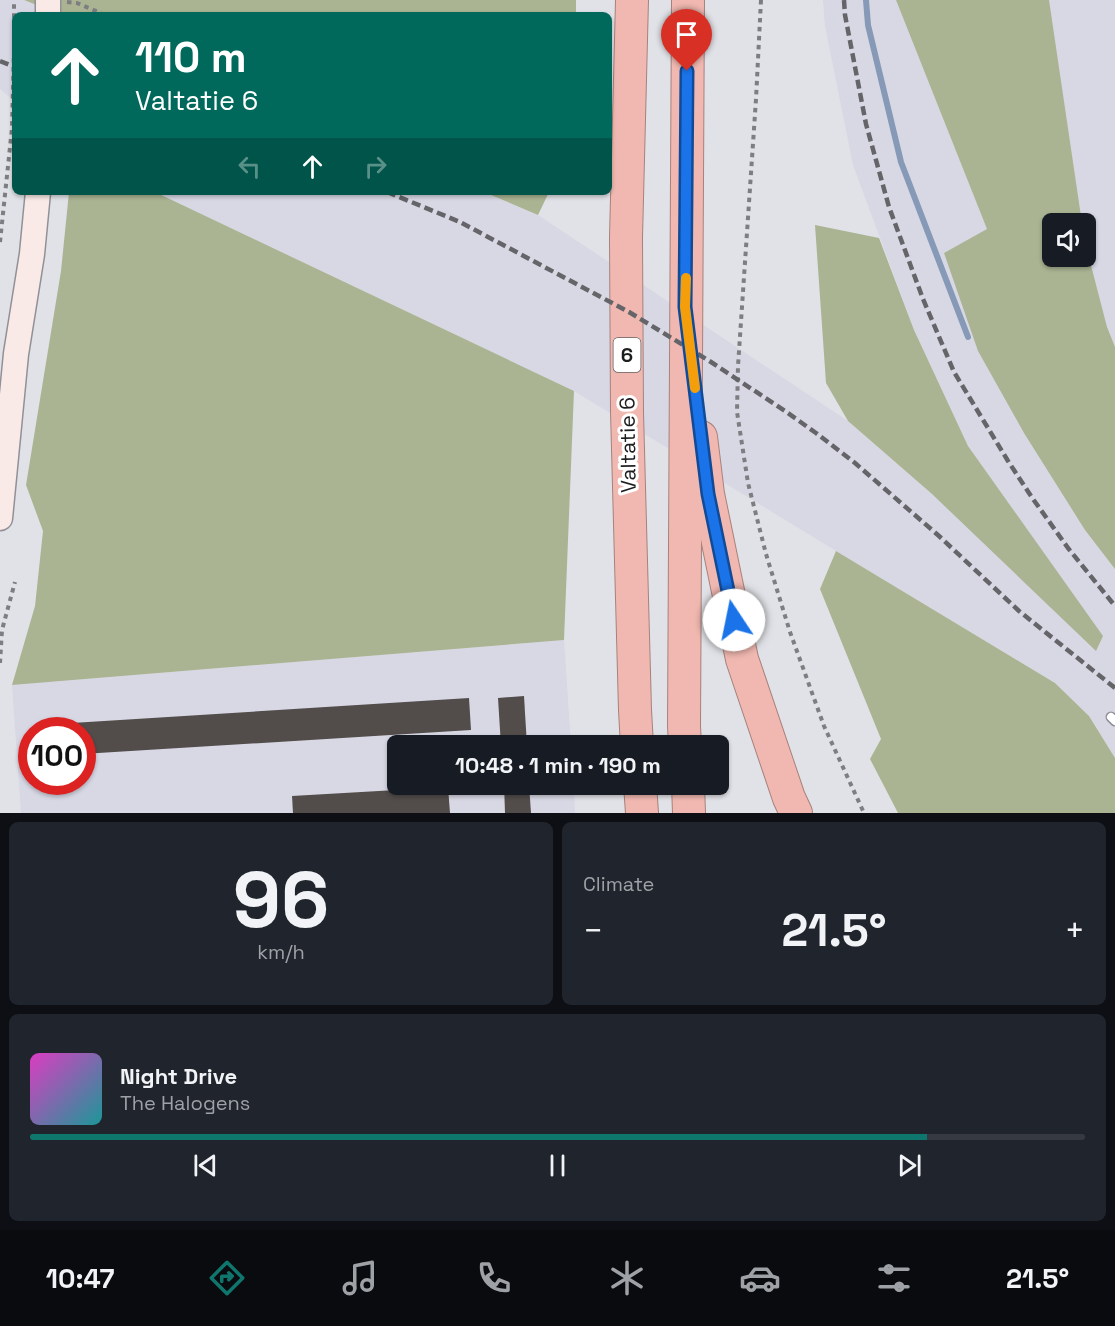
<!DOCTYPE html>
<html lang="en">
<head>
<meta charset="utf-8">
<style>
  :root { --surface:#171b24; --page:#20242c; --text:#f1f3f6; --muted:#9ea1a6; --line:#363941; --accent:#0f766e }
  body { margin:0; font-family:"Space Grotesk",sans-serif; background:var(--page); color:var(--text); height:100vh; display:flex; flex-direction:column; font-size:22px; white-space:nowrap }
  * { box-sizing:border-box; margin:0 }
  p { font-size:20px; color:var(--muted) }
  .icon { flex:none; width:33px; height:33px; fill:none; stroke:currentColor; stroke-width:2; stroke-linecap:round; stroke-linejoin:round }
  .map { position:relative; height:813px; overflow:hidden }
  .side { display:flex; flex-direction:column; gap:9px; padding:9px; background:#0d0f14; flex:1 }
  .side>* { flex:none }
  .guide { position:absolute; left:12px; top:12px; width:600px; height:183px; border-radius:9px; box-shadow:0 2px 4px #0004; background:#00695c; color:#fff; overflow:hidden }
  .controls { position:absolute; left:1042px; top:213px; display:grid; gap:12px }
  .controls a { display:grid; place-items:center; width:54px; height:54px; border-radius:9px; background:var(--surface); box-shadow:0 2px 4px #0004; font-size:30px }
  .speed { position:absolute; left:18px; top:717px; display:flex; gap:12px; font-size:30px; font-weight:700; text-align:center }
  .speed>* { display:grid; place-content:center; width:78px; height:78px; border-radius:50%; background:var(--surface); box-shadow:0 2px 4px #0004; line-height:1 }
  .speed .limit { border:9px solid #d22; background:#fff; color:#111 }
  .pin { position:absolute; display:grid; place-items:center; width:51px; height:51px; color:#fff; margin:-62px -26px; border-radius:50% 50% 50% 0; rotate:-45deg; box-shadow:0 0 6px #0007 }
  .pin .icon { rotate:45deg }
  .me { position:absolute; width:66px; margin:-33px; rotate:349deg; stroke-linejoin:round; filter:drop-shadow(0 0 4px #0008) }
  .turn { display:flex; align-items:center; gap:21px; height:126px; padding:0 24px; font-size:27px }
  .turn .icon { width:78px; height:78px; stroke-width:2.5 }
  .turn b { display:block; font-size:42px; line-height:51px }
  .lanes { display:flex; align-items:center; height:57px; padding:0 24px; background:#0003; justify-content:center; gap:30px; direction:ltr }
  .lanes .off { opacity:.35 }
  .big { font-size:45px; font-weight:700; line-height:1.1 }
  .side .card { flex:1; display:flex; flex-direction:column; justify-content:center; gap:9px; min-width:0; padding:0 21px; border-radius:9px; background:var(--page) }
  .side .dial { align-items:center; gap:0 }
  .dial b { font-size:78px; line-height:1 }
  .song { display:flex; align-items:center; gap:18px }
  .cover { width:72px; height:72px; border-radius:9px; background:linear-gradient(135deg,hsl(310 70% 55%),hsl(180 70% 35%)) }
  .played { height:6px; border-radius:3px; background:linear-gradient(90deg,var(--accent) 85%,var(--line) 85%) }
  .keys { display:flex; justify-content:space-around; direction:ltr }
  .heat { display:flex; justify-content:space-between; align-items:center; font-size:33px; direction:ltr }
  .side .tiles { flex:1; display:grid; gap:9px; grid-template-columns:1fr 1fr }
  .card:last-child { grid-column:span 2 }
  .trip { position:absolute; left:387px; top:735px; width:342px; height:60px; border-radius:9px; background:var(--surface); box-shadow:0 2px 4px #0004; font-weight:700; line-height:60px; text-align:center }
  .tab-bar { display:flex; height:96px; justify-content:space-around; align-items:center; background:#090b0e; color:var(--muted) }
  .tab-bar .icon { width:42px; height:42px }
  .tab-bar .active { color:var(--accent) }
  .tab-bar b { font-size:27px; color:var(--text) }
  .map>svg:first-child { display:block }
</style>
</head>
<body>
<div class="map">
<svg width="1115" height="813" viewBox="0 0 1115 813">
  <rect width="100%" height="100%" fill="#e1e2e7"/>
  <g fill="#d8d8e5" fill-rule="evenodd">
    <path d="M0 0H24L62 15H15V102L0 89Z"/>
    <path d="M823 0H1115V758L1089 716 1055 683 836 551 574 391 155 192H484L538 215 848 421 932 494 1102 636 968 446 914 330 853 165 825 26ZM1053 224H1086V256H1053Z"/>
    <path d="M564 640 571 745 398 746V784L574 785 575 813H21L12 685ZM32 730H82V782H32Z"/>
  </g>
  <g fill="#aab492">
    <path d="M24 0H576V15H62Z"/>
    <path d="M896 0H1049L1082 223 1053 224V256H1086V246L1107 327 1115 347V569L1085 530 1024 433 978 351 944 253 987 229Z"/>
    <path d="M69 192H155L574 391 564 640 12 685 35 606 43 531 26 485 61 271Z"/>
    <path d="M484 192H549L538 215Z"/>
    <path d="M815 225 879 238 914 330 968 446 1103 636 1096 651 932 494 848 421 826 383Z"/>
    <path d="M836 551 1055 683 1089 716 1115 758V813H898L870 759 881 739 820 589Z"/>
  </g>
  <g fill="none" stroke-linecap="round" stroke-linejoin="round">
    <path stroke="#8699b6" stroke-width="6" d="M866 0 868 25 901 162 968 337"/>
  </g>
  <g fill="#524d4b">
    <path d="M524 696 527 746H501L498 698Z"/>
    <path d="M469 698 471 730 82 754V730H56V724Z"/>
    <path d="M504 784H529L531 813H505Z"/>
    <path d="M448 787 450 813H293L292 796Z"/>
  </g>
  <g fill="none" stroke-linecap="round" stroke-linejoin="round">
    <g stroke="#909096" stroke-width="11">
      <path id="lane" d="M1111 717 1115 721"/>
    </g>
    <g stroke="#909096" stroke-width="27">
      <g id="secondary">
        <path d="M48 15V0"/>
        <path d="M0 518 16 354 32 254 38 192"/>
      </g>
    </g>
    <g stroke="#a6827d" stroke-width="34">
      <g id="highway">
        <path d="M632 0 626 238 627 412 635 710 637 746"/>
        <path d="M701 437 708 494 742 659 789 798 796 813"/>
        <path d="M685 746 684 726 688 0"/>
        <path d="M640 784 642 813"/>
        <path d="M688 784 689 813"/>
      </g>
    </g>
    <g stroke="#7d7e81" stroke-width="4" stroke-dasharray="4.5 4.5" stroke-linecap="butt">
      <path d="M761 0 756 99 738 366 737 412 748 483 766 554 790 632 824 726 864 813"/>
      <path d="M67 2 77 3 105 15"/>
      <path d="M0 242 12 128 14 51V0"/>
      <path d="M0 663 2 630 15 582"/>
    </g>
    <use href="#lane" stroke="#fff" stroke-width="8"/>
    <use href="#secondary" stroke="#faeae7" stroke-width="24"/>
    <use href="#highway" stroke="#f0b8b0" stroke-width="32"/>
    <g stroke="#656569" stroke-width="4.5" stroke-dasharray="9 4.5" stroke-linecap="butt">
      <path d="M844 0 845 15 866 124 889 207 923 299 954 372 1008 461 1033 499 1068 548 1115 606"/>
      <path d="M0 61 15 67"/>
      <path d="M387 192 460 222 629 312 711 362 785 411 816 433 855 463 939 536 1019 611 1115 688"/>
    </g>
  </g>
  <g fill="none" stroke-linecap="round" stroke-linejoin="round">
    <g stroke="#114b97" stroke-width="15">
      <path id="route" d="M687 71 685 307 708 494 734 620"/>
    </g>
    <use href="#route" stroke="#1a73e8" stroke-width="10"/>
    <path stroke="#f59e0b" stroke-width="10" d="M686 278 685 307 695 388"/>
  </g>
  <g text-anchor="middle" stroke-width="6" stroke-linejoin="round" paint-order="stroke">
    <rect fill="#fff" stroke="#616162" stroke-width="1.5" x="613.5" y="338" width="27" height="34" rx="4.5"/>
    <g font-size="20" font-weight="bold" fill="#1d1d1f">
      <text x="627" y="362">6</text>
    </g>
    <g font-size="21" fill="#1d1d1f" stroke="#fff">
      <text transform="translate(628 445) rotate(-91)" y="7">Valtatie 6</text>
    </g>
  </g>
</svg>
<div class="controls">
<a><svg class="icon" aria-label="sound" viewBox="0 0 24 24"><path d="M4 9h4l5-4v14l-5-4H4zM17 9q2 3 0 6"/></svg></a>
</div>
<div class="speed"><div class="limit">100</div></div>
<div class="pin" style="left:687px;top:71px;background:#d93025"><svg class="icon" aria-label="arrive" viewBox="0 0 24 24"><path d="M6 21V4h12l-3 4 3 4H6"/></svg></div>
<svg class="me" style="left:734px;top:620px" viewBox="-20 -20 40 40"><circle r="19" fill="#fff"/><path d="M0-13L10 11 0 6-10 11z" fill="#1a73e8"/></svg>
<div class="trip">10:48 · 1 min · 190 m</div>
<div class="guide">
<div class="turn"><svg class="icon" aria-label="ahead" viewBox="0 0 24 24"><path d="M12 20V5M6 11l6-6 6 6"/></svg><div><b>110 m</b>Valtatie 6</div></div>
<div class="lanes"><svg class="icon off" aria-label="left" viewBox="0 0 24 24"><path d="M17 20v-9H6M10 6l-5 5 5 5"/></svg><svg class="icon" aria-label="ahead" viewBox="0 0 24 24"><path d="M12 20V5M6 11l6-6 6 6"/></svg><svg class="icon off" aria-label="right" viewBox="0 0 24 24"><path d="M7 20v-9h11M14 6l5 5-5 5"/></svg></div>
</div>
</div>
<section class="side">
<div class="tiles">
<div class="card dial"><b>96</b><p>km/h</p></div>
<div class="card"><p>Climate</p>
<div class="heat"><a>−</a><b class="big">21.5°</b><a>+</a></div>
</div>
<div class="card">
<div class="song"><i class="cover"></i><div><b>Night Drive</b><p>The Halogens</p></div></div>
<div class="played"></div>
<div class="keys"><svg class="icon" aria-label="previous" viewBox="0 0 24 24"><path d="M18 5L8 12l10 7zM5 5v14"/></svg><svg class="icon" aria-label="pause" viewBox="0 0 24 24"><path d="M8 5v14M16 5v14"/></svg><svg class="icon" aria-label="next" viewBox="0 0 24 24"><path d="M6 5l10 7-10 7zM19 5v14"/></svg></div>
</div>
</div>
</section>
<nav class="tab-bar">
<b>10:47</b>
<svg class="icon active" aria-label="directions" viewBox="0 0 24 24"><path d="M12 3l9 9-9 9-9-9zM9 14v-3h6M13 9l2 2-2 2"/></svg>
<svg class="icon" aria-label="music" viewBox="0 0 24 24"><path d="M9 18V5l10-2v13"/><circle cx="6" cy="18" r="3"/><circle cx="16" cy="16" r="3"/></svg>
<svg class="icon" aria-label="phone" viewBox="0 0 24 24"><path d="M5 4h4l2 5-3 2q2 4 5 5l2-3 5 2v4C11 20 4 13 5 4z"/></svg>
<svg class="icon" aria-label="climate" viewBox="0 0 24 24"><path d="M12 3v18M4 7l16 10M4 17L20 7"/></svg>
<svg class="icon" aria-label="car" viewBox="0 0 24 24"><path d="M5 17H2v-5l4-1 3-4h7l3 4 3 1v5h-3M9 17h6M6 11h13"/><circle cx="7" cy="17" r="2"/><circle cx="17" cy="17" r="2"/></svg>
<svg class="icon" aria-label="filters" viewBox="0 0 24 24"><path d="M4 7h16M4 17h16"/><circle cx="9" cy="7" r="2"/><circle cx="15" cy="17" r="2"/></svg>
<b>21.5°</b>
</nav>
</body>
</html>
